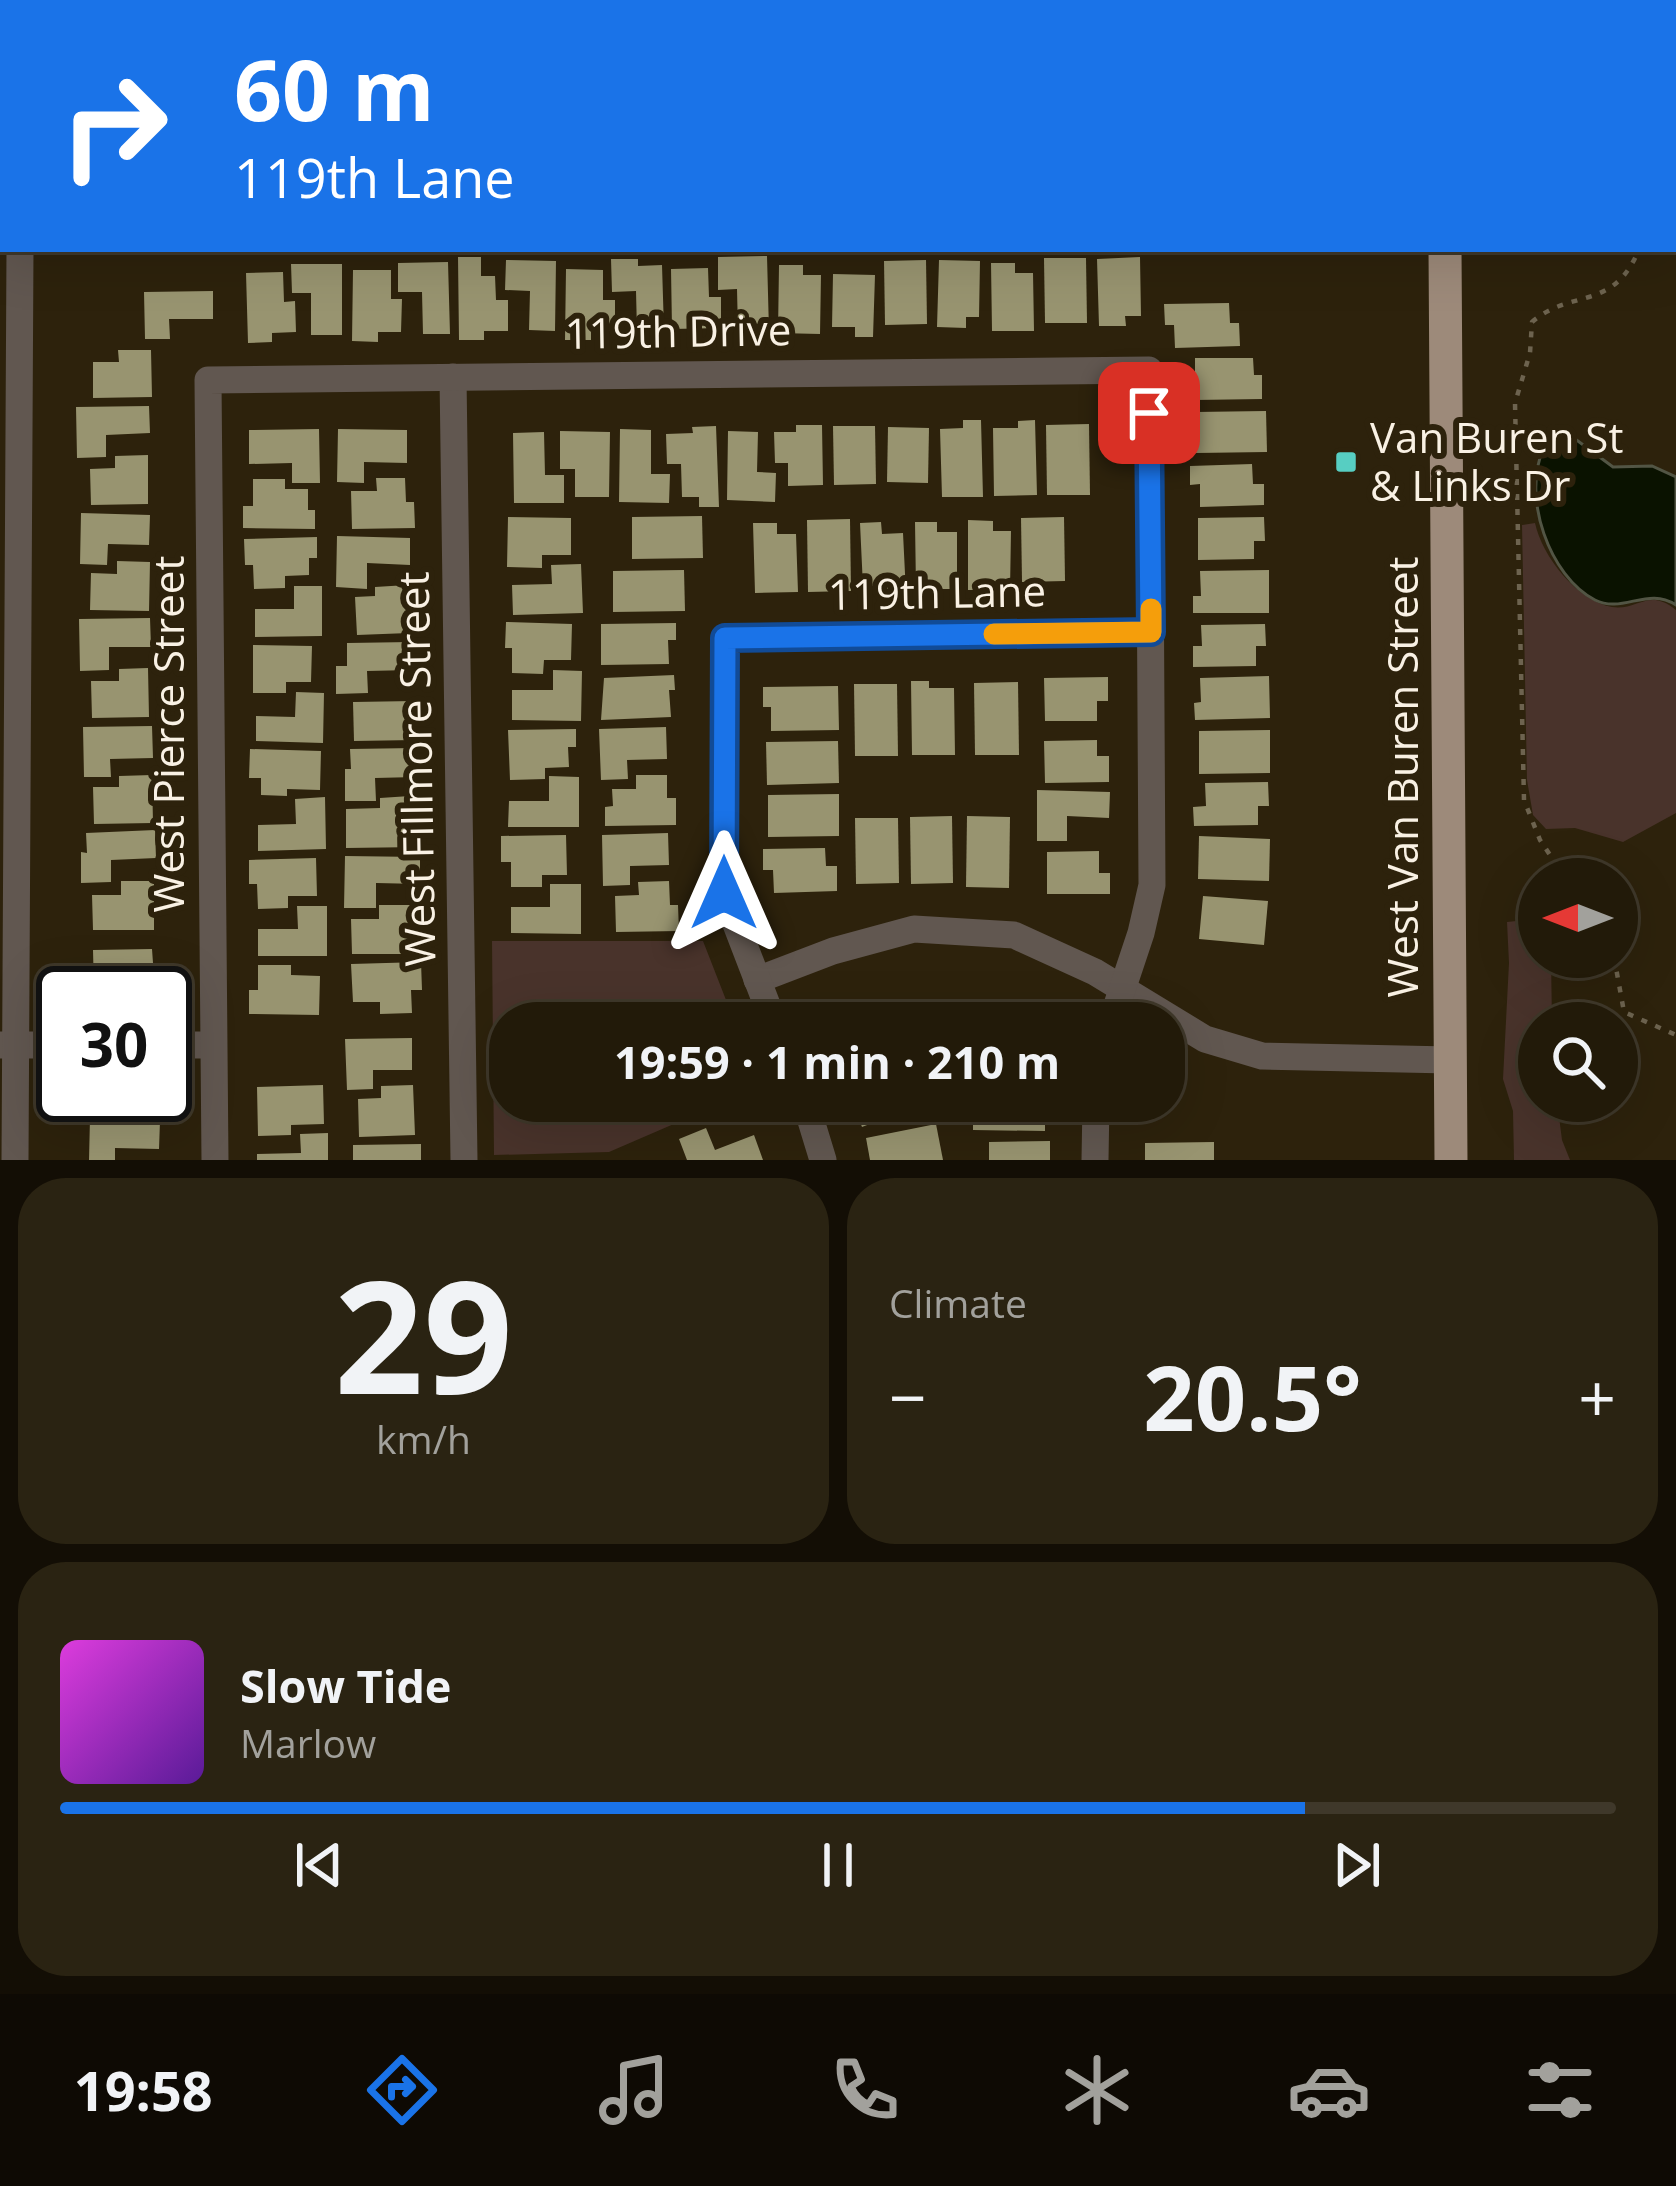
<!DOCTYPE html>
<html lang="en">
<head>
<meta charset="utf-8">
<style>
  :root { --surface:#221a09; --page:#2a2312; --text:#f1f3f6; --muted:#a2a19c; --line:#3f382a; --accent:#1a73e8 }
  body { margin:0; font-family:"Open Sans",sans-serif; background:var(--page); color:var(--text); height:100vh; display:flex; flex-direction:column; font-size:45px; white-space:nowrap }
  * { box-sizing:border-box; margin:0 }
  p { font-size:39px; color:var(--muted) }
  .icon { flex:none; width:66px; height:66px; fill:none; stroke:currentColor; stroke-width:2; stroke-linecap:round; stroke-linejoin:round }
  .map { position:relative; height:1160px; overflow:hidden }
  .sheet { display:flex; flex-direction:column; gap:18px; padding:18px; background:#130e05; flex:1 }
  .sheet>* { flex:none }
  .banner { position:absolute; left:0px; top:0px; width:1677px; height:252px; box-shadow:0 12px 48px #0002,0 0 0 3px var(--line); background:#1a73e8; color:#fff; overflow:hidden }
  .needle { width:78px; rotate:270deg }
  .buttons { position:absolute; left:1518px; top:858px; display:grid; gap:24px }
  .buttons a { display:grid; place-items:center; width:120px; height:120px; border-radius:50%; background:var(--surface); box-shadow:0 12px 48px #0002,0 0 0 3px var(--line); font-size:60px }
  .speed { position:absolute; left:36px; top:966px; display:flex; gap:24px; font-size:60px; font-weight:700; text-align:center }
  .speed>* { display:grid; place-content:center; width:156px; height:156px; border-radius:50%; background:var(--surface); box-shadow:0 12px 48px #0002,0 0 0 3px var(--line); line-height:1 }
  .speed .limit { border:6px solid #111; border-radius:18px; background:#fff; color:#111 }
  .pin { position:absolute; display:grid; place-items:center; width:102px; height:102px; color:#fff; margin:-51px; border-radius:24px; box-shadow:0 6px 18px #0006 }
  .me { position:absolute; width:132px; margin:-66px; rotate:0deg; stroke-linejoin:round; filter:drop-shadow(0 0 9px #0008) }
  .turn { display:flex; align-items:center; gap:42px; height:252px; padding:0 36px; font-size:54px }
  .turn .icon { width:156px; height:156px; stroke-width:2.5 }
  .turn b { display:block; font-size:84px; line-height:102px }
  .big { font-size:90px; font-weight:700; line-height:1.1 }
  .sheet .tile { flex:1; display:flex; flex-direction:column; justify-content:center; gap:18px; min-width:0; padding:0 42px; border-radius:48px; background:var(--page) }
  .sheet .dial { align-items:center; gap:0 }
  .dial b { font-size:156px; line-height:1 }
  .song { display:flex; align-items:center; gap:36px }
  .cover { width:144px; height:144px; border-radius:18px; background:linear-gradient(135deg,hsl(300 70% 55%),hsl(270 70% 35%)) }
  .played { height:12px; border-radius:6px; background:linear-gradient(90deg,var(--accent) 80%,var(--line) 80%) }
  .keys { display:flex; justify-content:space-around; direction:ltr }
  .heat { display:flex; justify-content:space-between; align-items:center; font-size:66px; direction:ltr }
  .sheet .tiles { flex:1; display:grid; gap:18px; grid-template-columns:1fr 1fr }
  .tile:last-child { grid-column:span 2 }
  .trip { position:absolute; left:489px; top:1002px; width:696px; height:120px; border-radius:48px; background:var(--surface); box-shadow:0 12px 48px #0002,0 0 0 3px var(--line); font-weight:700; line-height:120px; text-align:center }
  .dock { display:flex; height:192px; justify-content:space-around; align-items:center; background:#0e0a04; color:var(--muted) }
  .dock .icon { width:84px; height:84px }
  .dock .active { color:var(--accent) }
  .dock b { font-size:54px; color:var(--text) }
  .map>svg:first-child { display:block }
</style>
</head>
<body>
<div class="map">
<svg width="1676" height="1160" viewBox="0 0 1676 1160">
  <rect width="100%" height="100%" fill="#2d220c"/>
  <g fill="#49332b">
    <path d="M1535 523C1542 556 1577 601 1612 607 1637 611 1649 587 1676 610V813L1623 842 1575 828 1546 829 1533 815 1527 780 1522 525Z"/>
    <path d="M1539 914V957H1551L1552 1023H1539V1101H1557L1562 1140 1570 1160H1514L1513 1111 1503 1079 1509 963 1507 922 1527 920Z"/>
    <path d="M492 941H703L735 1023H510V1101H727L609 1152 494 1155Z"/>
  </g>
  <path fill="#0a1200" stroke="#525544" stroke-width="3" d="M1563 430 1613 467 1652 466 1676 477V605C1648 586 1623 614 1595 600 1549 576 1522 497 1543 450 1547 443 1556 436 1563 430Z"/>
  <g fill="#989470">
    <path d="M767 256 769 331 738 332 737 289 718 290V257Z"/>
    <path d="M458 257H481V276H495L496 300H508V331H484V340H459Z"/>
    <path d="M1140 257 1141 316H1125L1126 326H1099L1097 259Z"/>
    <path d="M1044 258H1086L1087 323H1045Z"/>
    <path d="M611 259H638V266L662 265 664 330 637 331 636 291 612 292Z"/>
    <path d="M506 260 556 261 555 331 529 330 530 291 505 290Z"/>
    <path d="M926 260 927 324 885 325 884 261Z"/>
    <path d="M939 260 980 261 979 317H966V328L937 327Z"/>
    <path d="M448 262 450 334H423L422 292H398V263Z"/>
    <path d="M991 263H1015V273H1033L1034 331H992Z"/>
    <path d="M291 264H342V335H311V293H292Z"/>
    <path d="M779 265H803V275H821L820 334 778 333Z"/>
    <path d="M708 268 709 297H721V328L672 329 671 269Z"/>
    <path d="M566 269 603 270V300H615V331L591 330V340H565Z"/>
    <path d="M353 270H391V299H402L401 332H378V342L352 341Z"/>
    <path d="M283 272 284 302 295 301 296 332 272 333V342L248 343 246 273Z"/>
    <path d="M833 274 875 275 873 337H855V327H832Z"/>
    <path d="M213 291V319H169L170 339H145L144 292Z"/>
    <path d="M1229 303 1230 323H1239L1240 346 1175 348 1174 325H1165L1164 304Z"/>
    <path d="M118 350H151L152 397 93 398V362H119Z"/>
    <path d="M1195 358H1253L1254 375H1262V399L1195 400Z"/>
    <path d="M149 406 150 433 106 435V457L77 458 76 407Z"/>
    <path d="M1266 411 1267 452 1196 453 1195 412Z"/>
    <path d="M963 420H981L983 497H942L940 429 963 428Z"/>
    <path d="M1035 420 1037 495 994 496 993 428H1018V421Z"/>
    <path d="M1089 424 1090 495H1047L1046 425Z"/>
    <path d="M796 425H822L823 485 788 486V463H775L774 432H796Z"/>
    <path d="M716 426 719 507H699V497H682L681 464H667L666 434 693 433 692 427Z"/>
    <path d="M833 426H875L876 484 834 485Z"/>
    <path d="M888 427 929 428 928 483 887 482Z"/>
    <path d="M319 429 320 483H292V463L249 464V430Z"/>
    <path d="M338 429 407 430V463L364 462V483L337 482Z"/>
    <path d="M620 429 651 430V474H670L669 503 619 502Z"/>
    <path d="M560 431 610 432 609 497H575V469H560Z"/>
    <path d="M728 431 758 432 757 472 776 473 775 502 727 500Z"/>
    <path d="M544 432 545 475H564V503H514L513 433Z"/>
    <path d="M148 455V504L91 505 90 469 115 468V456Z"/>
    <path d="M1252 464 1253 484H1264V505L1200 507V484L1190 485V466Z"/>
    <path d="M376 478H405L406 502H414L415 528 352 529 351 491H377Z"/>
    <path d="M253 479H285V489H308V510H315V529L243 528V506H253Z"/>
    <path d="M81 513 150 515 149 545 108 544 107 565 80 564Z"/>
    <path d="M702 516 703 558 632 559V517Z"/>
    <path d="M508 517 571 518V555H542V568L507 567Z"/>
    <path d="M1064 517 1065 581 1022 582 1021 518Z"/>
    <path d="M1264 517 1265 541H1254V559L1198 560V518Z"/>
    <path d="M850 519 851 591 808 592 807 520Z"/>
    <path d="M968 520 993 521V531H1011L1010 590H968Z"/>
    <path d="M881 522 882 534 903 533 906 594 886 595V585L863 587 860 523Z"/>
    <path d="M915 522H937V532H957V589H916Z"/>
    <path d="M753 523H777V534H796L798 592 755 593Z"/>
    <path d="M337 536 410 538V565L367 563V589L336 587Z"/>
    <path d="M317 537V558H309V575L285 576V588L254 589 253 565H245L244 539Z"/>
    <path d="M117 561 150 562 149 611 90 610 91 573 117 574Z"/>
    <path d="M581 564 583 613 513 615 512 585 552 584 551 565Z"/>
    <path d="M684 570 685 611 613 612V571Z"/>
    <path d="M1269 570V613H1193V596H1201L1200 571Z"/>
    <path d="M407 585 409 633 357 635 355 597 375 596V587Z"/>
    <path d="M294 586H322V636L255 637V609H294Z"/>
    <path d="M150 618 151 647H109V670L80 671 79 619Z"/>
    <path d="M506 622 572 624 571 660H544L543 674 512 673V648H505Z"/>
    <path d="M676 623V640H668L669 664 601 665V624Z"/>
    <path d="M1265 624 1266 646H1256V666L1193 667V646H1202L1201 625Z"/>
    <path d="M411 642V670L367 671 368 693 336 694V666H347V643Z"/>
    <path d="M253 645 312 646 311 682H286V693H253Z"/>
    <path d="M148 668 149 717 92 718 91 681H119V669Z"/>
    <path d="M553 670 582 671 581 721 512 720V690H553Z"/>
    <path d="M674 675 675 690H669L671 717 601 720 604 678Z"/>
    <path d="M1269 676 1270 718 1195 720 1194 703 1201 702 1200 678Z"/>
    <path d="M1108 677V701H1097V721H1045L1044 678Z"/>
    <path d="M911 681H929V688H954L955 755H912Z"/>
    <path d="M1018 682 1019 755H975L974 683Z"/>
    <path d="M854 684H897L898 756H855Z"/>
    <path d="M838 686 839 730 771 731V707H763V687Z"/>
    <path d="M296 692 324 693 323 743 256 741V716L295 717Z"/>
    <path d="M414 701 415 740 354 741 353 702Z"/>
    <path d="M152 726 153 758 110 759 111 777H84L83 727Z"/>
    <path d="M666 727 667 759 627 760 628 779 601 780 599 729Z"/>
    <path d="M576 729V747H568L569 767 545 768V779L510 780 508 730Z"/>
    <path d="M1270 730V773L1199 774V731Z"/>
    <path d="M1097 740V756H1109V782L1045 783 1044 741Z"/>
    <path d="M838 741 839 783 767 785 766 742Z"/>
    <path d="M415 748 416 777 375 778 376 801H345V769H351L350 749Z"/>
    <path d="M250 749 321 751 320 790 287 789V796L261 795V778H249Z"/>
    <path d="M152 775 153 823 94 824 93 787H119V776Z"/>
    <path d="M636 775H667V798H676V825L605 826V807L613 806 612 789H636Z"/>
    <path d="M549 776 579 777V827H508L509 801H549Z"/>
    <path d="M1268 782 1269 806H1258V825L1194 826 1193 807 1206 806 1205 783Z"/>
    <path d="M1037 790 1110 792 1109 818 1067 816V841H1037Z"/>
    <path d="M839 794V836L768 837V795Z"/>
    <path d="M410 796V822H419L420 847 346 848V809L380 808V798Z"/>
    <path d="M325 797 326 849 258 851V825L296 824 295 799Z"/>
    <path d="M952 816 953 883 911 884 910 817Z"/>
    <path d="M967 816 1010 817 1009 888 966 887Z"/>
    <path d="M855 818H898L899 883 856 884Z"/>
    <path d="M155 830 156 858 111 860V882L81 883V852L87 853 86 833Z"/>
    <path d="M668 833 669 865 630 866V885L603 886 602 835Z"/>
    <path d="M566 835 567 875H542V887H511V862H501V836Z"/>
    <path d="M1199 836 1270 839 1269 881 1198 879Z"/>
    <path d="M825 848 826 866H837V891L774 893 773 870H763V849Z"/>
    <path d="M1099 851V873H1110V894H1047V852Z"/>
    <path d="M345 856 420 857V884L376 883V908H344Z"/>
    <path d="M316 858 317 896H288V908L258 909 257 884H249V860Z"/>
    <path d="M121 881H154V930H93L92 895H121Z"/>
    <path d="M669 881 670 905H678L679 931 616 932 615 896 639 895 638 882Z"/>
    <path d="M550 884H581V934L511 933V907H550Z"/>
    <path d="M1203 896 1268 901 1264 945 1199 939Z"/>
    <path d="M379 905H414L415 954H352L351 919H379Z"/>
    <path d="M297 906H327V956H258V929H298Z"/>
    <path d="M152 949 153 963H162V990L94 991 93 950Z"/>
    <path d="M421 962 422 990H411L412 1013 380 1014V1002H353L351 964Z"/>
    <path d="M258 965H291V975L320 976 319 1015 249 1014V990H258Z"/>
    <path d="M412 1038V1070H373V1089L347 1090 345 1039Z"/>
    <path d="M323 1085 324 1124 291 1125V1135L258 1136 257 1087Z"/>
    <path d="M413 1085 415 1135 359 1137 358 1099 381 1098V1086Z"/>
    <path d="M852 1101H928L862 1127Z"/>
    <path d="M973 1101H1045V1131L973 1130Z"/>
    <path d="M90 1118 160 1121 159 1149 115 1148V1160H89Z"/>
    <path d="M936 1124 943 1160H870L866 1138Z"/>
    <path d="M706 1128 715 1150 754 1135 763 1160H687L679 1139Z"/>
    <path d="M328 1133V1160H257V1154L301 1153 300 1134Z"/>
    <path d="M1050 1141V1160H989V1142Z"/>
    <path d="M1214 1142V1160H1145V1143Z"/>
    <path d="M421 1144V1160H353V1145Z"/>
  </g>
  <g fill="none" stroke-linecap="round" stroke-linejoin="round">
    <g stroke="#6d634f" stroke-width="4.5" stroke-dasharray="6 9" stroke-linecap="butt">
      <path d="M1674 211H1676"/>
      <path d="M1566 879 1540 840 1524 800 1515 403 1530 353 1532 322C1571 288 1614 312 1639 249"/>
      <path d="M1614 957 1624 1012 1676 1035"/>
    </g>
    <g stroke="#615750" stroke-width="27">
      <path d="M512 0V3"/>
      <path d="M913 0V3"/>
      <path d="M0 4 3 11"/>
      <path d="M1674 159H1676"/>
      <path d="M0 204H3"/>
      <path d="M453 377 464 1160"/>
      <path d="M757 980 833 951 914 929 1014 935 1095 972 1205 1039 1262 1056 1450 1060"/>
      <path d="M774 1023 724 893 725 638 1151 632"/>
      <path d="M1 1045H63"/>
      <path d="M165 1045H213"/>
      <path d="M805 1101 823 1160"/>
      <path d="M15 1160 20 249"/>
      <path d="M215 1160 208 380 1149 370 1152 885 1141 933 1111 1023"/>
      <path d="M1095 1160 1096 1101"/>
    </g>
    <g stroke="#9d8a7a" stroke-width="33">
      <path d="M1442 0V3"/>
      <path d="M1445 249 1451 1160"/>
    </g>
  </g>
  <g fill="none" stroke-linecap="round" stroke-linejoin="round">
    <g stroke="#114b97" stroke-width="30">
      <path id="route" d="M724 893 725 638 1151 632 1149 413"/>
    </g>
    <use href="#route" stroke="#1a73e8" stroke-width="21"/>
    <path stroke="#f59e0b" stroke-width="21" d="M994 634 1151 632V609"/>
  </g>
  <rect fill="#57cec2" stroke="#2d220c" stroke-width="4.5" x="1334" y="450" width="24" height="24" rx="6"/>
  <g text-anchor="middle" stroke-width="12" stroke-linejoin="round" paint-order="stroke">
    <g font-size="42" fill="#f9f1e4" stroke="#2d220c">
      <text transform="translate(678 332) rotate(-1)" y="15">119th Drive</text>
      <text transform="translate(937 593) rotate(-1)" y="15">119th Lane</text>
      <text transform="translate(169 734) rotate(-90)" y="15">West Pierce Street</text>
      <text transform="translate(417 769) rotate(-91)" y="15">West Fillmore Street</text>
      <text transform="translate(1403 777) rotate(-90)" y="15">West Van Buren Street</text>
    </g>
    <g font-size="42" fill="#f9f1e4" stroke="#2d220c" text-anchor="start">
      <text x="1370" y="453">Van Buren St<tspan x="1370" dy="48">&amp; Links Dr</tspan></text>
    </g>
  </g>
</svg>
<div class="buttons">
<a><svg class="needle" viewBox="-14 -14 28 28"><path d="M0-13l5 13h-10z" fill="#e53935"/><path d="M0 13l5-13h-10z" fill="#a2a19c"/></svg></a>
<a><svg class="icon" aria-label="search" viewBox="0 0 24 24"><circle cx="10" cy="10" r="6"/><path d="M15 15l6 6"/></svg></a>
</div>
<div class="speed"><div class="limit">30</div></div>
<div class="pin" style="left:1149px;top:413px;background:#d93025"><svg class="icon" aria-label="arrive" viewBox="0 0 24 24"><path d="M6 21V4h12l-3 4 3 4H6"/></svg></div>
<svg class="me" style="left:724px;top:893px" viewBox="-20 -20 40 40"><path d="M0-17L14 15 0 8-14 15z" fill="#1a73e8" stroke="#fff" stroke-width="4"/></svg>
<div class="trip">19:59 · 1 min · 210 m</div>
<div class="banner">
<div class="turn"><svg class="icon" aria-label="right" viewBox="0 0 24 24"><path d="M7 20v-9h11M14 6l5 5-5 5"/></svg><div><b>60 m</b>119th Lane</div></div>
</div>
</div>
<section class="sheet">
<div class="tiles">
<div class="tile dial"><b>29</b><p>km/h</p></div>
<div class="tile"><p>Climate</p>
<div class="heat"><a>−</a><b class="big">20.5°</b><a>+</a></div>
</div>
<div class="tile">
<div class="song"><i class="cover"></i><div><b>Slow Tide</b><p>Marlow</p></div></div>
<div class="played"></div>
<div class="keys"><svg class="icon" aria-label="previous" viewBox="0 0 24 24"><path d="M18 5L8 12l10 7zM5 5v14"/></svg><svg class="icon" aria-label="pause" viewBox="0 0 24 24"><path d="M8 5v14M16 5v14"/></svg><svg class="icon" aria-label="next" viewBox="0 0 24 24"><path d="M6 5l10 7-10 7zM19 5v14"/></svg></div>
</div>
</div>
</section>
<nav class="dock">
<b>19:58</b>
<svg class="icon active" aria-label="directions" viewBox="0 0 24 24"><path d="M12 3l9 9-9 9-9-9zM9 14v-3h6M13 9l2 2-2 2"/></svg>
<svg class="icon" aria-label="music" viewBox="0 0 24 24"><path d="M9 18V5l10-2v13"/><circle cx="6" cy="18" r="3"/><circle cx="16" cy="16" r="3"/></svg>
<svg class="icon" aria-label="phone" viewBox="0 0 24 24"><path d="M5 4h4l2 5-3 2q2 4 5 5l2-3 5 2v4C11 20 4 13 5 4z"/></svg>
<svg class="icon" aria-label="climate" viewBox="0 0 24 24"><path d="M12 3v18M4 7l16 10M4 17L20 7"/></svg>
<svg class="icon" aria-label="car" viewBox="0 0 24 24"><path d="M5 17H2v-5l4-1 3-4h7l3 4 3 1v5h-3M9 17h6M6 11h13"/><circle cx="7" cy="17" r="2"/><circle cx="17" cy="17" r="2"/></svg>
<svg class="icon" aria-label="filters" viewBox="0 0 24 24"><path d="M4 7h16M4 17h16"/><circle cx="9" cy="7" r="2"/><circle cx="15" cy="17" r="2"/></svg>
</nav>
</body>
</html>
